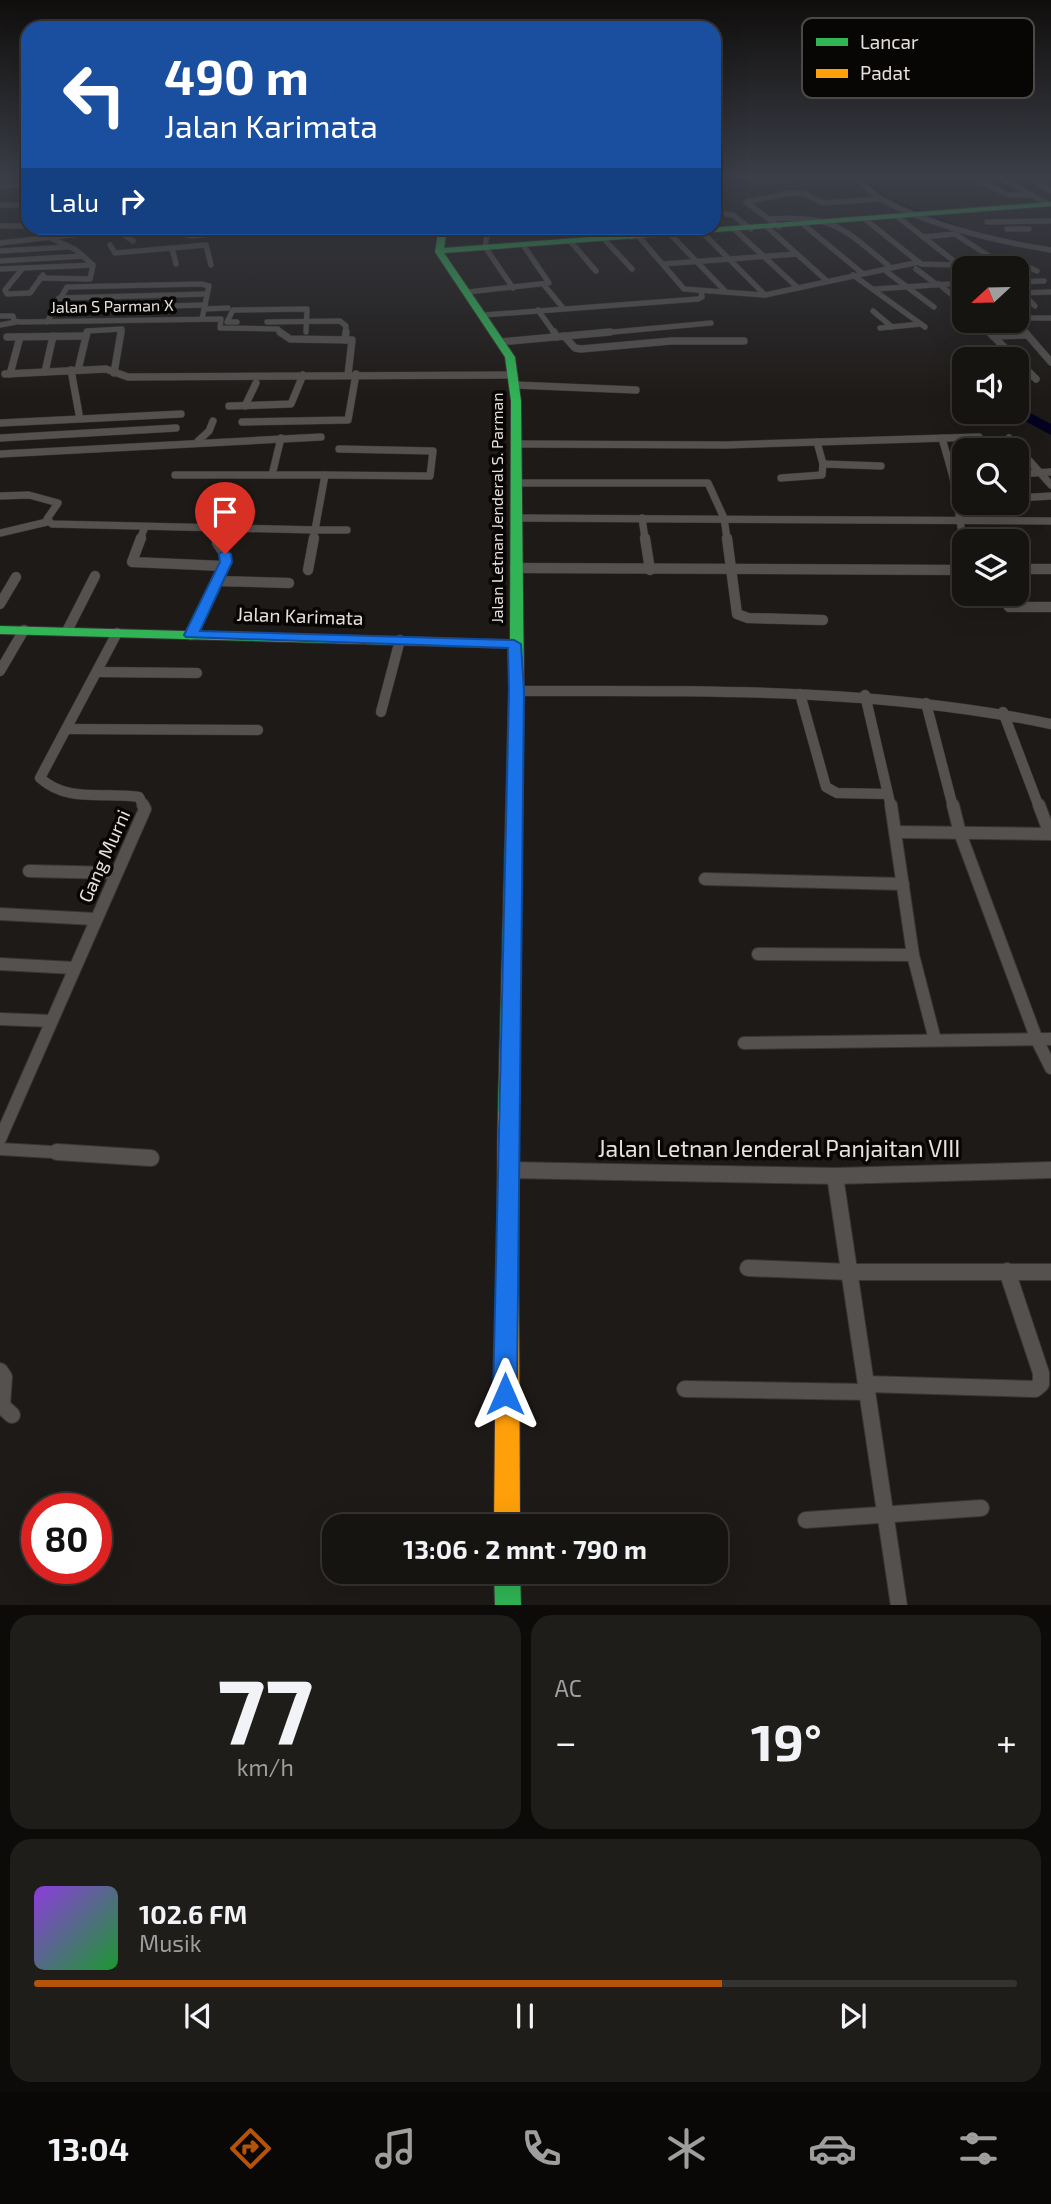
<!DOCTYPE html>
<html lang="id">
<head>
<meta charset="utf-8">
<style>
  :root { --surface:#161411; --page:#1f1d1a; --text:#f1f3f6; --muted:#9e9e9f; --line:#353331; --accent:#b45309 }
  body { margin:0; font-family:"Exo 2",sans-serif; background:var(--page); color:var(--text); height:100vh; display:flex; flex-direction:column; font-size:26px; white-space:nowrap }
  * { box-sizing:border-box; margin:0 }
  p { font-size:23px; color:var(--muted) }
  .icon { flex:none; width:38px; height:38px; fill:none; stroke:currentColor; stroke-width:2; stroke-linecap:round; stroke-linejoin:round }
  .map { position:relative; height:1605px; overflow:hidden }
  .drawer { display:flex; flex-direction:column; gap:10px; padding:10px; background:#0c0b09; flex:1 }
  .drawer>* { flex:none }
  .guide { position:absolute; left:21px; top:21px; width:700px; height:214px; border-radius:21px; box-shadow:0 7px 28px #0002,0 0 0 2px var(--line); background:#1a4fa0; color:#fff; overflow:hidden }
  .needle { width:46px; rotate:248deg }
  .buttons { position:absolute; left:952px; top:256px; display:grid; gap:14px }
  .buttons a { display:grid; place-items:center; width:77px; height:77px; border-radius:14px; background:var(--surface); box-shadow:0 7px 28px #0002,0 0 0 2px var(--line); font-size:35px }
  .speed { position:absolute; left:21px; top:1493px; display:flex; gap:14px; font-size:35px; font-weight:700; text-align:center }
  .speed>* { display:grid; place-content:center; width:91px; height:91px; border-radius:50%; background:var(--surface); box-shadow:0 7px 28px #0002,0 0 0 2px var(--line); line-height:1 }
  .speed .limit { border:10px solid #d22; background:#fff; color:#111 }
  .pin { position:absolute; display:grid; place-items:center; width:60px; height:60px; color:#fff; margin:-72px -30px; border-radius:50% 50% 50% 0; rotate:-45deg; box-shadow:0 0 7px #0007 }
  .pin .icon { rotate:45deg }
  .me { position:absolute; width:77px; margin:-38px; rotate:0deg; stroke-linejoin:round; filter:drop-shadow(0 0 5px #0008) }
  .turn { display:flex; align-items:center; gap:24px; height:147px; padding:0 28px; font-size:32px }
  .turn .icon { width:91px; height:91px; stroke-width:2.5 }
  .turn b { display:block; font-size:49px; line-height:60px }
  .then { display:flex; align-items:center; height:66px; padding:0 28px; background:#0003; gap:14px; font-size:26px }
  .big { font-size:52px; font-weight:700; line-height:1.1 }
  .drawer .card { flex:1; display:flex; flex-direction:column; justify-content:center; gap:10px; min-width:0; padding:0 24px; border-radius:21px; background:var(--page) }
  .drawer .dial { align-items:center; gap:0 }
  .dial b { font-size:91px; line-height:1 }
  .song { display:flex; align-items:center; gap:21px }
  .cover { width:84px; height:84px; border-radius:10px; background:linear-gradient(135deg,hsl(270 70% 55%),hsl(130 70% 35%)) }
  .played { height:7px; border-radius:4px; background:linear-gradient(90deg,var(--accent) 70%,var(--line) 70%) }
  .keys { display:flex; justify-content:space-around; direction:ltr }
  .heat { display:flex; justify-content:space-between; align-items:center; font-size:38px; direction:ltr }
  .drawer .tiles { flex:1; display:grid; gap:10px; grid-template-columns:1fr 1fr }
  .card:last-child { grid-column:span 2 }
  .trip { position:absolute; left:322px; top:1514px; width:406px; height:70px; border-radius:21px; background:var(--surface); box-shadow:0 7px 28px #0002,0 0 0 2px var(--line); font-weight:700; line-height:70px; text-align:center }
  .tab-bar { display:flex; height:112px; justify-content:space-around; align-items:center; background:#090807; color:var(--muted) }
  .tab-bar .icon { width:49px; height:49px }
  .tab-bar .on { color:var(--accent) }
  .tab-bar b { font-size:32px; color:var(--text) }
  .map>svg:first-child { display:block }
</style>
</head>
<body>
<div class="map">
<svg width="1051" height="1606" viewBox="0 0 1051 1606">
  <rect width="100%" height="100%" fill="#1e1a17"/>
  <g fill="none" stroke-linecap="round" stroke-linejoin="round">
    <path fill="#030221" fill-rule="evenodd" d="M856 175H862L889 198 972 231 967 232 885 200Z"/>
    <path fill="#030221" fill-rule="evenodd" d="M1017 406 1051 424V435L1012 414 1010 411H1017Z"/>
    <g stroke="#383532" stroke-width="6">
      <g id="street-far4">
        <path d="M742 175 757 182 840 175"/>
        <path d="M853 175C862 183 872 194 883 200 934 227 994 241 1051 250"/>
        <path d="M968 175 1008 195H1031"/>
        <path d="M996 175 1048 204"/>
        <path d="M1024 175 1051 191"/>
        <path d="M858 179 942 175"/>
        <path d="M0 186 28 184"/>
        <path d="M0 205H28"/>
        <path d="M726 214 733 215 751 229"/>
        <path d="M769 219C833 214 843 228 890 267"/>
        <path d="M866 220 921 264 959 265 899 218"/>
        <path d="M987 222 1051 221"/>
        <path d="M804 225 862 273"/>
        <path d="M0 226H28"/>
        <path d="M779 227 746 202 791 193 805 194 823 203 881 199"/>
        <path d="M30 228 76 250 93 265 90 279 40 278"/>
        <path d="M160 228 191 236 277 228"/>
        <path d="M488 228 485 247 513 288"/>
        <path d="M626 228 632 237"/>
        <path d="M768 228 827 281"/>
        <path d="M115 229 133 241"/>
        <path d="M1007 229H1029"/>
        <path d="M735 230 798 288"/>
        <path d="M702 232 765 295"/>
        <path d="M488 234 525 233"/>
        <path d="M670 234 726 292"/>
        <path d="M639 237 684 289 765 295 919 262"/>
        <path d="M923 237 955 234 992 258"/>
        <path d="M604 239 632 269"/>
        <path d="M570 241 596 271"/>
        <path d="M0 243 133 228"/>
        <path d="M110 245 115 253 206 245 211 265"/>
        <path d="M172 248 176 264"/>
        <path d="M0 251 67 247"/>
        <path d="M0 261 83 256"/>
        <path d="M663 264 797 254"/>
        <path d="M1012 268 1000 261 1006 257 1037 271"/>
        <path d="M0 269 93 265"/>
        <path d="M22 269 5 290 7 294 30 293 43 275"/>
        <path d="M916 269 936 284"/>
        <path d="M887 272 934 307"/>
        <path d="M853 275 925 327"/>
        <path d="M1017 282 1044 281"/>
        <path d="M939 284 952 295 964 294"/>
        <path d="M544 285 563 308"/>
        <path d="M875 289 964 283"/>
        <path d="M468 292 549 283 523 245"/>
        <path d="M1017 293 1051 292"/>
        <path d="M1022 293 1035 306"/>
        <path d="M952 295 964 307"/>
        <path d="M59 298 207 294"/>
        <path d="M53 309 205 305"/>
        <path d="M204 309 228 308"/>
        <path d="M538 310 555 334"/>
        <path d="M873 311 892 327"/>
        <path d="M484 315 698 299 702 297 701 291"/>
        <path d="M0 316H13L14 321 21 322 221 319 220 328 278 329 281 334"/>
        <path d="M1017 318H1051"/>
        <path d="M977 320 991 334"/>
        <path d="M1014 320 1026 334"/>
        <path d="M47 322 67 287 201 284 209 286 202 319"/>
        <path d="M237 322H227L233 310 307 309 306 332"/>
        <path d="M267 322 340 321 346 326 345 334"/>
        <path d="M0 325 16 322"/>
        <path d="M880 328 921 324"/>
        <path d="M86 334 87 331 122 329 121 334"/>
        <path d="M591 334 711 323"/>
      </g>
    </g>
    <g stroke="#383532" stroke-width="8">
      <g id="street-far3">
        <path d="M280 332 290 339 352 340 348 375"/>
        <path d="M554 332 557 337"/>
        <path d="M989 332 1016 359"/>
        <path d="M1025 332 1051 362"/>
        <path d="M564 336 575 348 581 349 671 341H744"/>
        <path d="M993 336 1027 335"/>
        <path d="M7 337 86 336"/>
        <path d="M345 340 346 332"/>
        <path d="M500 342 610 332"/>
        <path d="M1017 360 1036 379"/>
        <path d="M71 370 79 414"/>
        <path d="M78 370 87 332"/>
        <path d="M45 372 53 336"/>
        <path d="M114 373 121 332"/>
        <path d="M5 374 106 369 128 377 514 375"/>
        <path d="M10 374 20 337"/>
        <path d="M515 385 636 390"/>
        <path d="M229 406 291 404 303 375"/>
        <path d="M245 406 256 383"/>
        <path d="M242 422 348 420 356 374"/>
        <path d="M0 423 181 414"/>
        <path d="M0 438 176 428"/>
        <path d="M942 438 953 477"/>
        <path d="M1009 438 1051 485"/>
        <path d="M198 441 209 431 213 421"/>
        <path d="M517 444 726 445 979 437"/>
        <path d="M0 454 321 437"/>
        <path d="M823 464 881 466"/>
        <path d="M1017 474 1051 472"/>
        <path d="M272 475 281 438"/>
        <path d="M325 475 430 476 433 451 339 449"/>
        <path d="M781 478 822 475 823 464 817 442"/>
        <path d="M517 483H708L724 518 727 539"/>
        <path d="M0 496 29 495 58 503 47 519 52 524 315 530 325 475H175"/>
        <path d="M1017 498 1051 496"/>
        <path d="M517 518 1051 521"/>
        <path d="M642 518 645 539"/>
        <path d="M0 533 47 522"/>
        <path d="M140 539 145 527"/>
        <path d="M218 539 219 530"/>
        <path d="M313 539 315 530H347"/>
        <path d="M963 539 953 477H964"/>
      </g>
    </g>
    <g stroke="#383532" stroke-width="11">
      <g id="street-far2">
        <path d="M141 538 132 562 223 566"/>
        <path d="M645 538 650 570"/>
        <path d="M727 538 737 614 748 618 823 620"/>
        <path d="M963 538 964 547"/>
        <path d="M515 568 964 570"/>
        <path d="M1017 569H1051"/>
        <path d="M308 570 314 538"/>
        <path d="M216 581 289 583"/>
        <path d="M1000 593 1009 607H1051"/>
        <path d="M0 604 16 577"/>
        <path d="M67 631 95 576"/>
        <path d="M117 633 40 778C69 804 104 791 139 797L144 807"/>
        <path d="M191 635 226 562V556L217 543 218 538"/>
        <path d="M0 671 24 630"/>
        <path d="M98 672 197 673"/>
        <path d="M517 691C697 691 874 687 1051 724"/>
        <path d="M800 694 826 787 837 793 887 794"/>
        <path d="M865 695 891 807"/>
        <path d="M926 703 953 807"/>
        <path d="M381 712 400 640"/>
        <path d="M1003 712 1039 807"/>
        <path d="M67 729 258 730"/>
      </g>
    </g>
    <g stroke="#383532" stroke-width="14">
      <g id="street-far1">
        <path d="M891 805 913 955 935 1040"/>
        <path d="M953 805 960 833 1037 1040 1051 1068"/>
        <path d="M897 832 1050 834 1039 805"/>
        <path d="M29 871 116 873"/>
        <path d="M705 879 903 884"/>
        <path d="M0 914 95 919"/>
        <path d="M758 954 913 955"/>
        <path d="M0 964 74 968"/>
        <path d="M0 1019 51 1021"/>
        <path d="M744 1043 1051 1039"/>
        <path d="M0 1139 145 809 143 805"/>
        <path d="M0 1149 86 1154"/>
      </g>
    </g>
    <g stroke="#383532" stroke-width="18">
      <g id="street">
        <path d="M57 1152 151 1158"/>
        <path d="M508 1170 835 1176 1051 1170"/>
        <path d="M835 1176 899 1606"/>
        <path d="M748 1268 850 1272H1051"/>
        <path d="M0 1371 4 1377 2 1406 12 1415"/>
        <path d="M866 1384 1035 1389 1041 1384V1373L1007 1271"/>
        <path d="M685 1389 867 1392"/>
        <path d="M806 1520 981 1508"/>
      </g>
    </g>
    <g stroke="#383532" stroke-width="2">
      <g id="fast">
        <path d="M1051 202V206L444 253 515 357 521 401 524 691 518 1112 515 1118 508 1120 501 1118 498 1112 510 648 0 634V626L510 640 511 401 505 357 435 252 439 228H447L444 248Z"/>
        <path d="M494 1572H520L521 1606H495Z"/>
      </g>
    </g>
    <g stroke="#383532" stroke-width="2">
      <path id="slow" d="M508 1104 515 1106 518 1112 520 1526H494L498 1112 501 1106Z"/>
    </g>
    <use href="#street-far4" stroke="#54514e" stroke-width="5"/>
    <use href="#street-far3" stroke="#54514e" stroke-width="7"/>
    <use href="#street-far2" stroke="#54514e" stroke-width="10"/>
    <use href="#street-far1" stroke="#54514e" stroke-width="12"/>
    <use href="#street" stroke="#54514e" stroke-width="16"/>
    <use href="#fast" fill="#30b455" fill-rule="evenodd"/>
    <use href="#slow" fill="#ff9f0a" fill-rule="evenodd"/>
  </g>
  <linearGradient id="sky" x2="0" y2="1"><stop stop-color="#100e0d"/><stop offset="0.44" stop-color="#3b3e47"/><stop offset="1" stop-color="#3b3e47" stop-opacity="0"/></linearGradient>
  <rect width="1051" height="400" fill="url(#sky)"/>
  <path fill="#1a73e8" stroke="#114b97" stroke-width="2" d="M225 550 231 554 232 562 200 631 514 640 521 644 524 691 517 1394 514 1402 505 1406 497 1402 493 1394 509 691 508 648 186 637 184 635 220 562 219 554Z"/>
  <g text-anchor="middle" stroke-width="7" stroke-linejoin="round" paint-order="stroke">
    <g font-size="16" fill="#e6e1dc" stroke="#080604">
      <text transform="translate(112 306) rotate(-1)" y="6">Jalan S Parman X</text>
      <text transform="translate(497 508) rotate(-90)" y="6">Jalan Letnan Jenderal S. Parman</text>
    </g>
    <g font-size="19" fill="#e6e1dc" stroke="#080604">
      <text transform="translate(300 616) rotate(2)" y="7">Jalan Karimata</text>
      <text transform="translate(104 856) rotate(-66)" y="7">Gang Murni</text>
    </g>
    <g font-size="23" fill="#e6e1dc" stroke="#080604">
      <text x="779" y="1157">Jalan Letnan Jenderal Panjaitan VIII</text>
    </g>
  </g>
  <rect x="802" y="18" width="232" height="80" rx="10" fill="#080604" stroke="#4b4845" stroke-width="2"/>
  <rect x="816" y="38" width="32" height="8" fill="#30b455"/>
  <rect x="816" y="69" width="32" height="9" fill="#ff9f0a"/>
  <g font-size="19" fill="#e6e1dc">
    <text x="860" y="49">Lancar</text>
    <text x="860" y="80">Padat</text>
  </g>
</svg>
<div class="buttons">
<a><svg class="needle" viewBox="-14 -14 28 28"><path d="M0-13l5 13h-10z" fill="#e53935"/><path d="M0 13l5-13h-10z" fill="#9e9e9f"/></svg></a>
<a><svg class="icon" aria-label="sound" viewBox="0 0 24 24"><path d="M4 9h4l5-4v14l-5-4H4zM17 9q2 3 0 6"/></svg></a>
<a><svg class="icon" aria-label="search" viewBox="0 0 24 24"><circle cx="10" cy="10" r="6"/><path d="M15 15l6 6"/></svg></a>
<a><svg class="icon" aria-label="layers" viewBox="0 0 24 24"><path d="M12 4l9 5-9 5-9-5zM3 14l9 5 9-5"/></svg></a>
</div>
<div class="speed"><div class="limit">80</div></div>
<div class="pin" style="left:225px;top:554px;background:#d93025"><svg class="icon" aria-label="arrive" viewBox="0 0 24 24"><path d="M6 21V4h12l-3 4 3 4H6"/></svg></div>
<svg class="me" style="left:505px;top:1394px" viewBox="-20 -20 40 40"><path d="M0-17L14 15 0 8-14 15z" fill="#1a73e8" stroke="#fff" stroke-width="4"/></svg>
<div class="trip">13:06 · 2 mnt · 790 m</div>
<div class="guide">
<div class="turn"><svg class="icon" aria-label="left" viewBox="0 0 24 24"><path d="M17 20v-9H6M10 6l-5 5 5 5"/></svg><div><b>490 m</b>Jalan Karimata</div></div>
<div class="then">Lalu<svg class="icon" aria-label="right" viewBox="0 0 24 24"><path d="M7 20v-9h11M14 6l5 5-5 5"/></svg></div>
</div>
</div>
<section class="drawer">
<div class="tiles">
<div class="card dial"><b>77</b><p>km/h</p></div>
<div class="card"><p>AC</p>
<div class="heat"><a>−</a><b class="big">19°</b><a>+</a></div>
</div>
<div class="card">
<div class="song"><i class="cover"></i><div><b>102.6 FM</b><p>Musik</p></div></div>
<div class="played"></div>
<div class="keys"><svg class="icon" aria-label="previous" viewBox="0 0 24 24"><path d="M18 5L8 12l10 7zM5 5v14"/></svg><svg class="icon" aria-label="pause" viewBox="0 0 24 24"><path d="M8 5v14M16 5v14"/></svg><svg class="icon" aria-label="next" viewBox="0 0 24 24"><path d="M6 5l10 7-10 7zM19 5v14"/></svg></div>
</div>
</div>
</section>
<nav class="tab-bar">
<b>13:04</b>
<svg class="icon on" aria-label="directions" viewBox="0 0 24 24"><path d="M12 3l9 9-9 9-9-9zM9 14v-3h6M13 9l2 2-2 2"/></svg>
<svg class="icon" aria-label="music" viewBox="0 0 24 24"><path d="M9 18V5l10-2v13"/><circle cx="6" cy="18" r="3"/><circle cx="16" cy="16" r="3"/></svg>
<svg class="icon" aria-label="phone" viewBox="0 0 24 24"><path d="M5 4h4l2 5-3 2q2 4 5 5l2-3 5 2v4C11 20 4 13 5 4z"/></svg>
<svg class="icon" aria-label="climate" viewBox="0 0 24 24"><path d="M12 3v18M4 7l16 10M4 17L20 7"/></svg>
<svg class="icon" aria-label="car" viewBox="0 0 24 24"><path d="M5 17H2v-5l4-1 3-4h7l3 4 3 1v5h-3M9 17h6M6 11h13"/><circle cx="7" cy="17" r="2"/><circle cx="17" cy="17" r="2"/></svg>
<svg class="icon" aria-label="filters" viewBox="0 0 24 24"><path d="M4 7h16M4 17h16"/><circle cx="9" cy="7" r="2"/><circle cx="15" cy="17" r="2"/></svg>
</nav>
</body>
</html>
